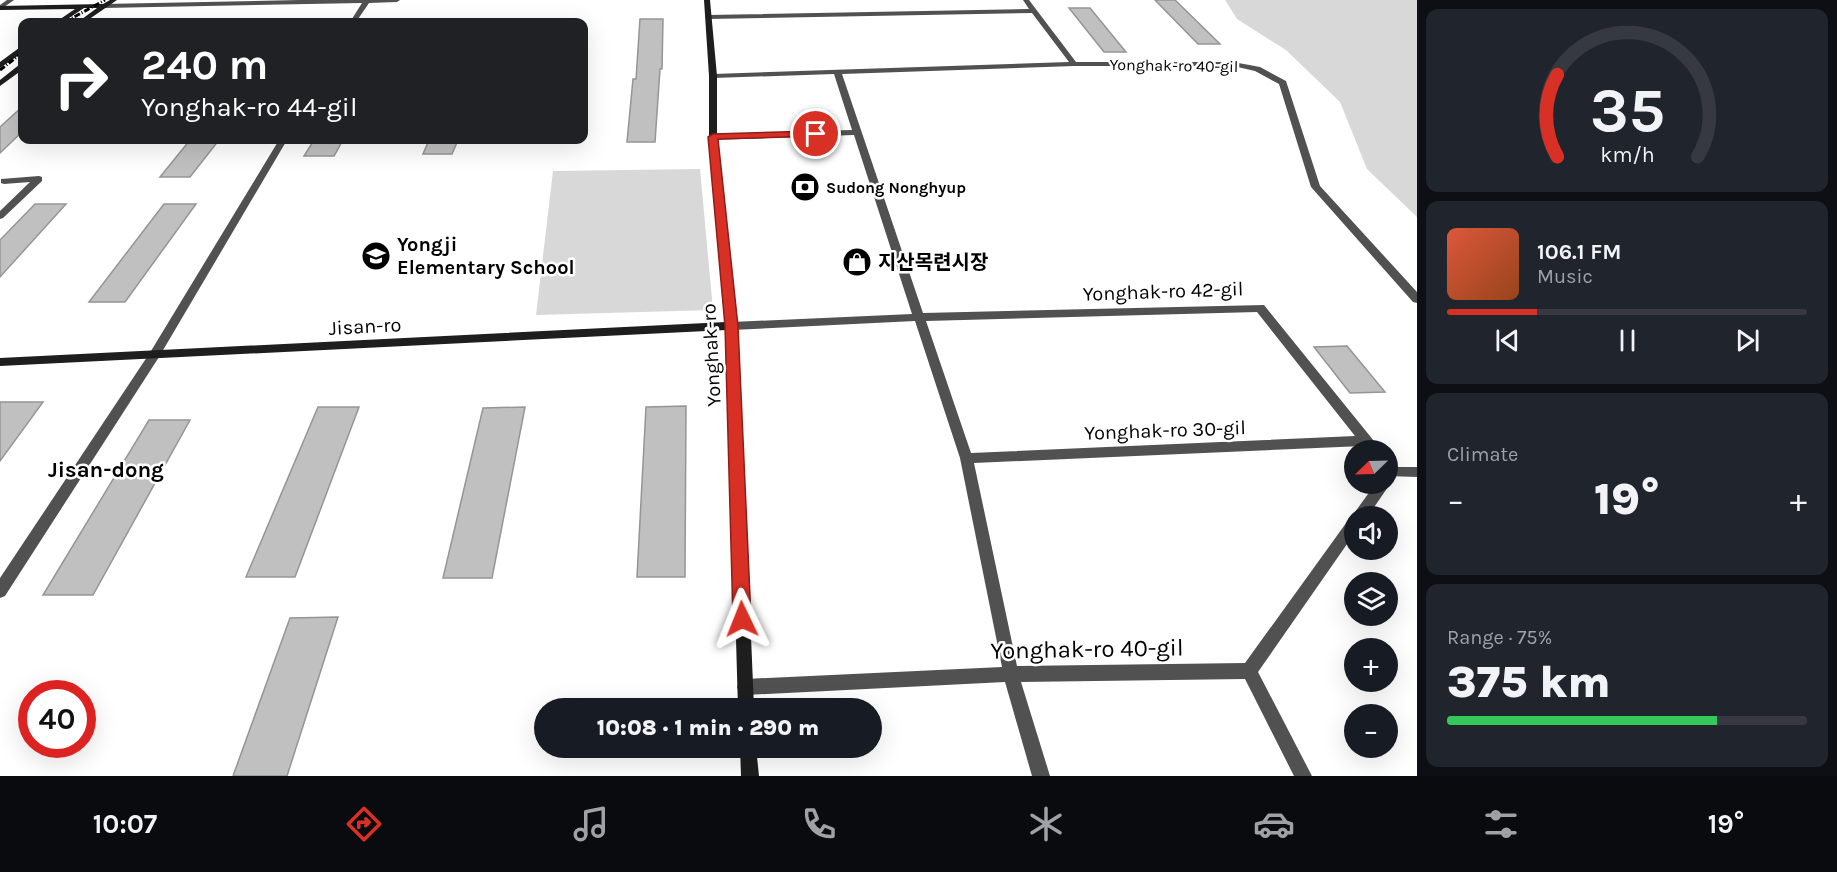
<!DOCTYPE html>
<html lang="en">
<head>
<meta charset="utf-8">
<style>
  :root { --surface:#171b24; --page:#20242c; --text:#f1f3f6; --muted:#9ea1a6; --line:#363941; --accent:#d93025 }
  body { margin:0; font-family:Karla,"Noto Sans KR",sans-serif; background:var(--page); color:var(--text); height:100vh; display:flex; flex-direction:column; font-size:22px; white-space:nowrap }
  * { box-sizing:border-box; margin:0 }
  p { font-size:20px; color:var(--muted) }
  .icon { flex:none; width:33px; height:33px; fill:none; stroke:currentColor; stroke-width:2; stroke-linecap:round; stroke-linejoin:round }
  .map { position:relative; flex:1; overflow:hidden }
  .sheet { display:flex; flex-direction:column; gap:9px; padding:9px; background:#0d0f14; width:420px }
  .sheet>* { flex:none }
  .hud { position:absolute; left:18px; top:18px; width:570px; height:126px; border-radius:12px; box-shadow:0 6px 24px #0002; background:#202124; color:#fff; overflow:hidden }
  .needle { width:39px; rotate:247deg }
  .buttons { position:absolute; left:1344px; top:440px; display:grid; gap:12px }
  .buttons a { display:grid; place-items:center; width:54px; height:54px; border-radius:50%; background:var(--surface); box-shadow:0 6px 24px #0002; font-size:30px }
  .speed { position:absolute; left:18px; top:680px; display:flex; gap:12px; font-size:30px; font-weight:700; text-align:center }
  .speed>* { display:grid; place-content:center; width:78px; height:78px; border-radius:50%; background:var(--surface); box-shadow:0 6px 24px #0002; line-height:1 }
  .speed .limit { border:9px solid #d22; background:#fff; color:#111 }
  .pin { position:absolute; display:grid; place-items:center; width:51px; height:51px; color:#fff; margin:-26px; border:3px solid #fff; border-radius:50%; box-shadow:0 2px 6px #0007 }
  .me { position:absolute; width:66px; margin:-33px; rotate:358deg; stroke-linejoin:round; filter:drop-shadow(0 0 4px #0008) }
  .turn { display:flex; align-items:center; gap:21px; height:126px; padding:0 24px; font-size:27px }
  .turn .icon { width:78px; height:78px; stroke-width:2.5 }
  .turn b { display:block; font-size:42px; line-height:51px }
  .big { font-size:45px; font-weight:800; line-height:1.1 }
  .sheet .card { flex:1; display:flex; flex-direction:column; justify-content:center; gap:9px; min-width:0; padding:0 21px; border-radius:12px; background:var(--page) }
  .sheet .dial { align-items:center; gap:0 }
  .dial svg { height:156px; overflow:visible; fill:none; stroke:var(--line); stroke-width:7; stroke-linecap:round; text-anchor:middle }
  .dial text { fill:var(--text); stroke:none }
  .song { display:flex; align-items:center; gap:18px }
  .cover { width:72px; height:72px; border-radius:9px; background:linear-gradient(135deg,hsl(10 70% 55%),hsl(20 70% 35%)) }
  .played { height:6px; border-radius:3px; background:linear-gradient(90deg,var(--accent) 25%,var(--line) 25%) }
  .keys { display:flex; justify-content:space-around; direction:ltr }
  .heat { display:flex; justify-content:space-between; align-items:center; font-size:33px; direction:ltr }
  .charge { height:9px; border-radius:4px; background:linear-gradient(90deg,#34c759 75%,var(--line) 0) }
  .trip { position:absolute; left:534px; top:698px; width:348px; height:60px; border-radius:30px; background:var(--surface); box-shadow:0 6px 24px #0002; font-weight:800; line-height:60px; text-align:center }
  .dock { display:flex; height:96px; justify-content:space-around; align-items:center; background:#090b0e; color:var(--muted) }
  .dock .icon { width:42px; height:42px }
  .dock .current { color:var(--accent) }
  .dock b { font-size:27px; color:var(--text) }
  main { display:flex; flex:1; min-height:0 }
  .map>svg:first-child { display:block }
</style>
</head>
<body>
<main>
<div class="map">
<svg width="1417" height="776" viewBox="0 0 1417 776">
  <rect width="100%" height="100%" fill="#fff"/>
  <g fill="#d8d8d8">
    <path d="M1225 0H1417V217L1367 169 1340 102 1286 50 1237 19Z"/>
    <path d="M700 169 713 310 536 315 553 171Z"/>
  </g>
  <g fill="#c0c0c0" stroke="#959595" stroke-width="1.5">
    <path d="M1155 0H1175L1220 44H1198Z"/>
    <path d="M1069 8H1090L1126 52H1104Z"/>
    <path d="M640 19H663L662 69H660L655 142H627L633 79H636Z"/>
    <path d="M22 107V132L0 153V127Z"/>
    <path d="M190 140H219L190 177H160Z"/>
    <path d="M314 140H343L334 156H304Z"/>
    <path d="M429 140H458L452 154H423Z"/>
    <path d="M35 204H66L0 277V240Z"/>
    <path d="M164 204H196L125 302H89Z"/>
    <path d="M1347 346 1385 392 1350 393 1314 347Z"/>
    <path d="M0 402H43L0 461Z"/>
    <path d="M686 406 685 577H637L646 407Z"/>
    <path d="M318 407H359L295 577H246Z"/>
    <path d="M525 407 492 578H443L483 408Z"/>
    <path d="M149 420H190L93 595H43Z"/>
    <path d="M338 617 287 776H233L290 618Z"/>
  </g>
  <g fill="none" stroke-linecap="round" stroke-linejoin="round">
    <g fill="#515151" fill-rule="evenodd">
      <path d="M7 0H14L0 10V5Z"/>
      <path d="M299 0H400L397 2 369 3 356 22H350L362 3 103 8 100 6 103 4Z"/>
      <path d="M1023 0H1029L1076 62H1233L1260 67 1286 81 1320 186 1417 292V303L1413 302 1311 187 1279 84 1255 71 1233 66H1074L842 74 923 313 1264 305 1378 446 1379 450H1366L1363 446 974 463 1017 666 1245 663 1349 519 1354 517 1355 512 1376 483H1388V479L1390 483 1388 487 1368 516H1354V534L1258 672 1312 776H1294L1245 679 1021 682 1050 776H1032L1005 682 745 695 739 693 737 687 739 681 745 679 1002 667 960 458 915 321 732 330 726 326 732 322 912 314 854 135 713 140 709 137 713 134 852 130 834 74 713 78 709 76 713 74 1069 62 1032 13 708 19 705 17 708 15 1029 9ZM1257 312 1355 436 971 453 926 321Z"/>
      <path d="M272 18 275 20 273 22 179 21 182 19Z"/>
      <path d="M279 140H287L159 357 5 596 0 598V578L151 351Z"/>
      <path d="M39 176 42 177V181L3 218 0 219V211L30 182 4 184 1 183V179Z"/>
      <path d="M1391 467H1417V477L1388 476V468Z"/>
    </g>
    <g fill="#1e1e1e" fill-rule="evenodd">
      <path d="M110 0H117L85 22H78L97 8H84L63 22H56L75 9 0 10V6L103 4Z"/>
      <path d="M704 0H710L717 76V137L738 326 754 708H738L727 330 0 366V358L726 322 709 137V76Z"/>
      <path d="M19 48H22V53L0 68V62Z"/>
      <path d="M19 65H22V70L0 86V80Z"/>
      <path d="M740 747H756L759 776H741Z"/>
    </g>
    <g stroke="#000" stroke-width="3" stroke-dasharray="6 2 1 2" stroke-linecap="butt">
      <path d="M65 22 105 0"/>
      <path d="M0 70 22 53"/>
    </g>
  </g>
  <path fill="#d93025" stroke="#8d1f18" stroke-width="1.5" d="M816 131 821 134 820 136 718 139 738 326 751 619 748 625 742 627 736 625 733 619 725 326 708 137 713 134Z"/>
  <defs>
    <g id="bank-disc" transform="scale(1.5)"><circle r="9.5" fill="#000" stroke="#fff"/><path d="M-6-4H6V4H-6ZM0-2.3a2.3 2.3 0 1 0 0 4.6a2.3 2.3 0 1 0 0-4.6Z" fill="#fff"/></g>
    <g id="school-disc" transform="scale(1.5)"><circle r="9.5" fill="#000" stroke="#fff"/><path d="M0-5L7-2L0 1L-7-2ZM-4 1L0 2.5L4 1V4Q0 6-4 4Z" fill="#fff"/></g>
    <g id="shop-disc" transform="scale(1.5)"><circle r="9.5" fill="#000" stroke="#fff"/><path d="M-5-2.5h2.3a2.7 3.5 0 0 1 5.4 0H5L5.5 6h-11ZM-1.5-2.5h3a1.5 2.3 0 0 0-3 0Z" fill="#fff"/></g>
  </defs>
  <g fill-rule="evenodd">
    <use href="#bank-disc" x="805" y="187"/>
    <use href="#school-disc" x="376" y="256"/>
    <use href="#shop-disc" x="857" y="262"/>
  </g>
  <g text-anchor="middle" stroke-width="5" stroke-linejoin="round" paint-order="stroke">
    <g font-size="16" fill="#000" stroke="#fff">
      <text transform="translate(1174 65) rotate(1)" y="6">Yonghak-ro 40-gil</text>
    </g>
    <g font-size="16" font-weight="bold" fill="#000" stroke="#fff" text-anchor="start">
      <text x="826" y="193">Sudong Nonghyup</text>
    </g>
    <g font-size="20" font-weight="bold" fill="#000" stroke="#fff" text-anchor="start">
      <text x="397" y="251">Yongji<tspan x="397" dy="23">Elementary School</tspan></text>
      <text x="878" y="269">지산목련시장</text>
    </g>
    <g font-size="20" fill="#000" stroke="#fff">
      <text transform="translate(1163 291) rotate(-2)" y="7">Yonghak-ro 42-gil</text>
      <text transform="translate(365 326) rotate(-3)" y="7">Jisan-ro</text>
      <text transform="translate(711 355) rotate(-93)" y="7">Yonghak-ro</text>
      <text transform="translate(1165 430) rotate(-2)" y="7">Yonghak-ro 30-gil</text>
    </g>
    <g font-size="22" font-weight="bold" fill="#000" stroke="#fff">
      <text x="106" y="477">Jisan-dong</text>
    </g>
    <g font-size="24" fill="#000" stroke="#fff">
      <text transform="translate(1087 649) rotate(-1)" y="8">Yonghak-ro 40-gil</text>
    </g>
  </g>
</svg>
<div class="buttons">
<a><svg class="needle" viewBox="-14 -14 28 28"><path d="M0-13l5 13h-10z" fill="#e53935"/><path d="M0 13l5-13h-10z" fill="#9ea1a6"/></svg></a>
<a><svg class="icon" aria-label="sound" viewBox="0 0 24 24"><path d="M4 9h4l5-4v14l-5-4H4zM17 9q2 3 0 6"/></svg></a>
<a><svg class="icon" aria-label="layers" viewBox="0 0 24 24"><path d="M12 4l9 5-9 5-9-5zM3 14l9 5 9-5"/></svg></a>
<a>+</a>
<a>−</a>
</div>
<div class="speed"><div class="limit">40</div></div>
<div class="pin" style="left:816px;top:134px;background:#d93025"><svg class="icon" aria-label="arrive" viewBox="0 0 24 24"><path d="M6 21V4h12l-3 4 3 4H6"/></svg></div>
<svg class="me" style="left:742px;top:619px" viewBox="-20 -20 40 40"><path d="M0-17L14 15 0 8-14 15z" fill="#d93025" stroke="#fff" stroke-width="4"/></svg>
<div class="trip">10:08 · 1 min · 290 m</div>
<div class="hud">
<div class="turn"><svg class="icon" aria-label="right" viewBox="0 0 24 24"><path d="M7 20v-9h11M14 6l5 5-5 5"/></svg><div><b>240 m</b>Yonghak-ro 44-gil</div></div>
</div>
</div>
<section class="sheet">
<div class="card dial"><svg viewBox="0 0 100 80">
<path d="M14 69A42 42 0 1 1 86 69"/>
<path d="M14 69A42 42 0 0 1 14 27" stroke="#d93025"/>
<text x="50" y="56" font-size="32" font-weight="700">35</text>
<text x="50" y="72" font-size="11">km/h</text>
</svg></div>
<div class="card">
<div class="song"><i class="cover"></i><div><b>106.1 FM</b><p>Music</p></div></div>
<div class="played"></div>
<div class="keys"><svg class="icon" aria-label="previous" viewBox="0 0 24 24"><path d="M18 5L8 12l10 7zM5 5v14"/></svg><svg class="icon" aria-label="pause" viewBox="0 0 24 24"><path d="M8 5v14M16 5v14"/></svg><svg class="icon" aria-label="next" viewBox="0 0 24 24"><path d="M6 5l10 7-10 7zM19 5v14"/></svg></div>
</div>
<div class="card"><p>Climate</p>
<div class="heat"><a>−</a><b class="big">19°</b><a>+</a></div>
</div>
<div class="card"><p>Range · 75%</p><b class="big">375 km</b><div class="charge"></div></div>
</section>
</main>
<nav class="dock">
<b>10:07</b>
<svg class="icon current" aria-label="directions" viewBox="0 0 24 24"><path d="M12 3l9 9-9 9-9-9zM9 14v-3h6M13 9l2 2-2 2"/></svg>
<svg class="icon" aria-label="music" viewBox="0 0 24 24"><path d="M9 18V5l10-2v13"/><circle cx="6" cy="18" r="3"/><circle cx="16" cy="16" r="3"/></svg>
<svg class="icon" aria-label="phone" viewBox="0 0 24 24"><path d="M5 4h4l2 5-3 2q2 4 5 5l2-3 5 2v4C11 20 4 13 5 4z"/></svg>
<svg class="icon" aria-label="climate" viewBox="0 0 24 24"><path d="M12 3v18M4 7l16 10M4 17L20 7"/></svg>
<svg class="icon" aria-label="car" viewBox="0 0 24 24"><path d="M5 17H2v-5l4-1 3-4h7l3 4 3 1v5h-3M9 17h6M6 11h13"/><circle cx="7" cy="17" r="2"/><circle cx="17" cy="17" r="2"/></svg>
<svg class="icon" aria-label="filters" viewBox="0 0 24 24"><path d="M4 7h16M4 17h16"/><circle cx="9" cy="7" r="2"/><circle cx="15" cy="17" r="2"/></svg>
<b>19°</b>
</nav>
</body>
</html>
